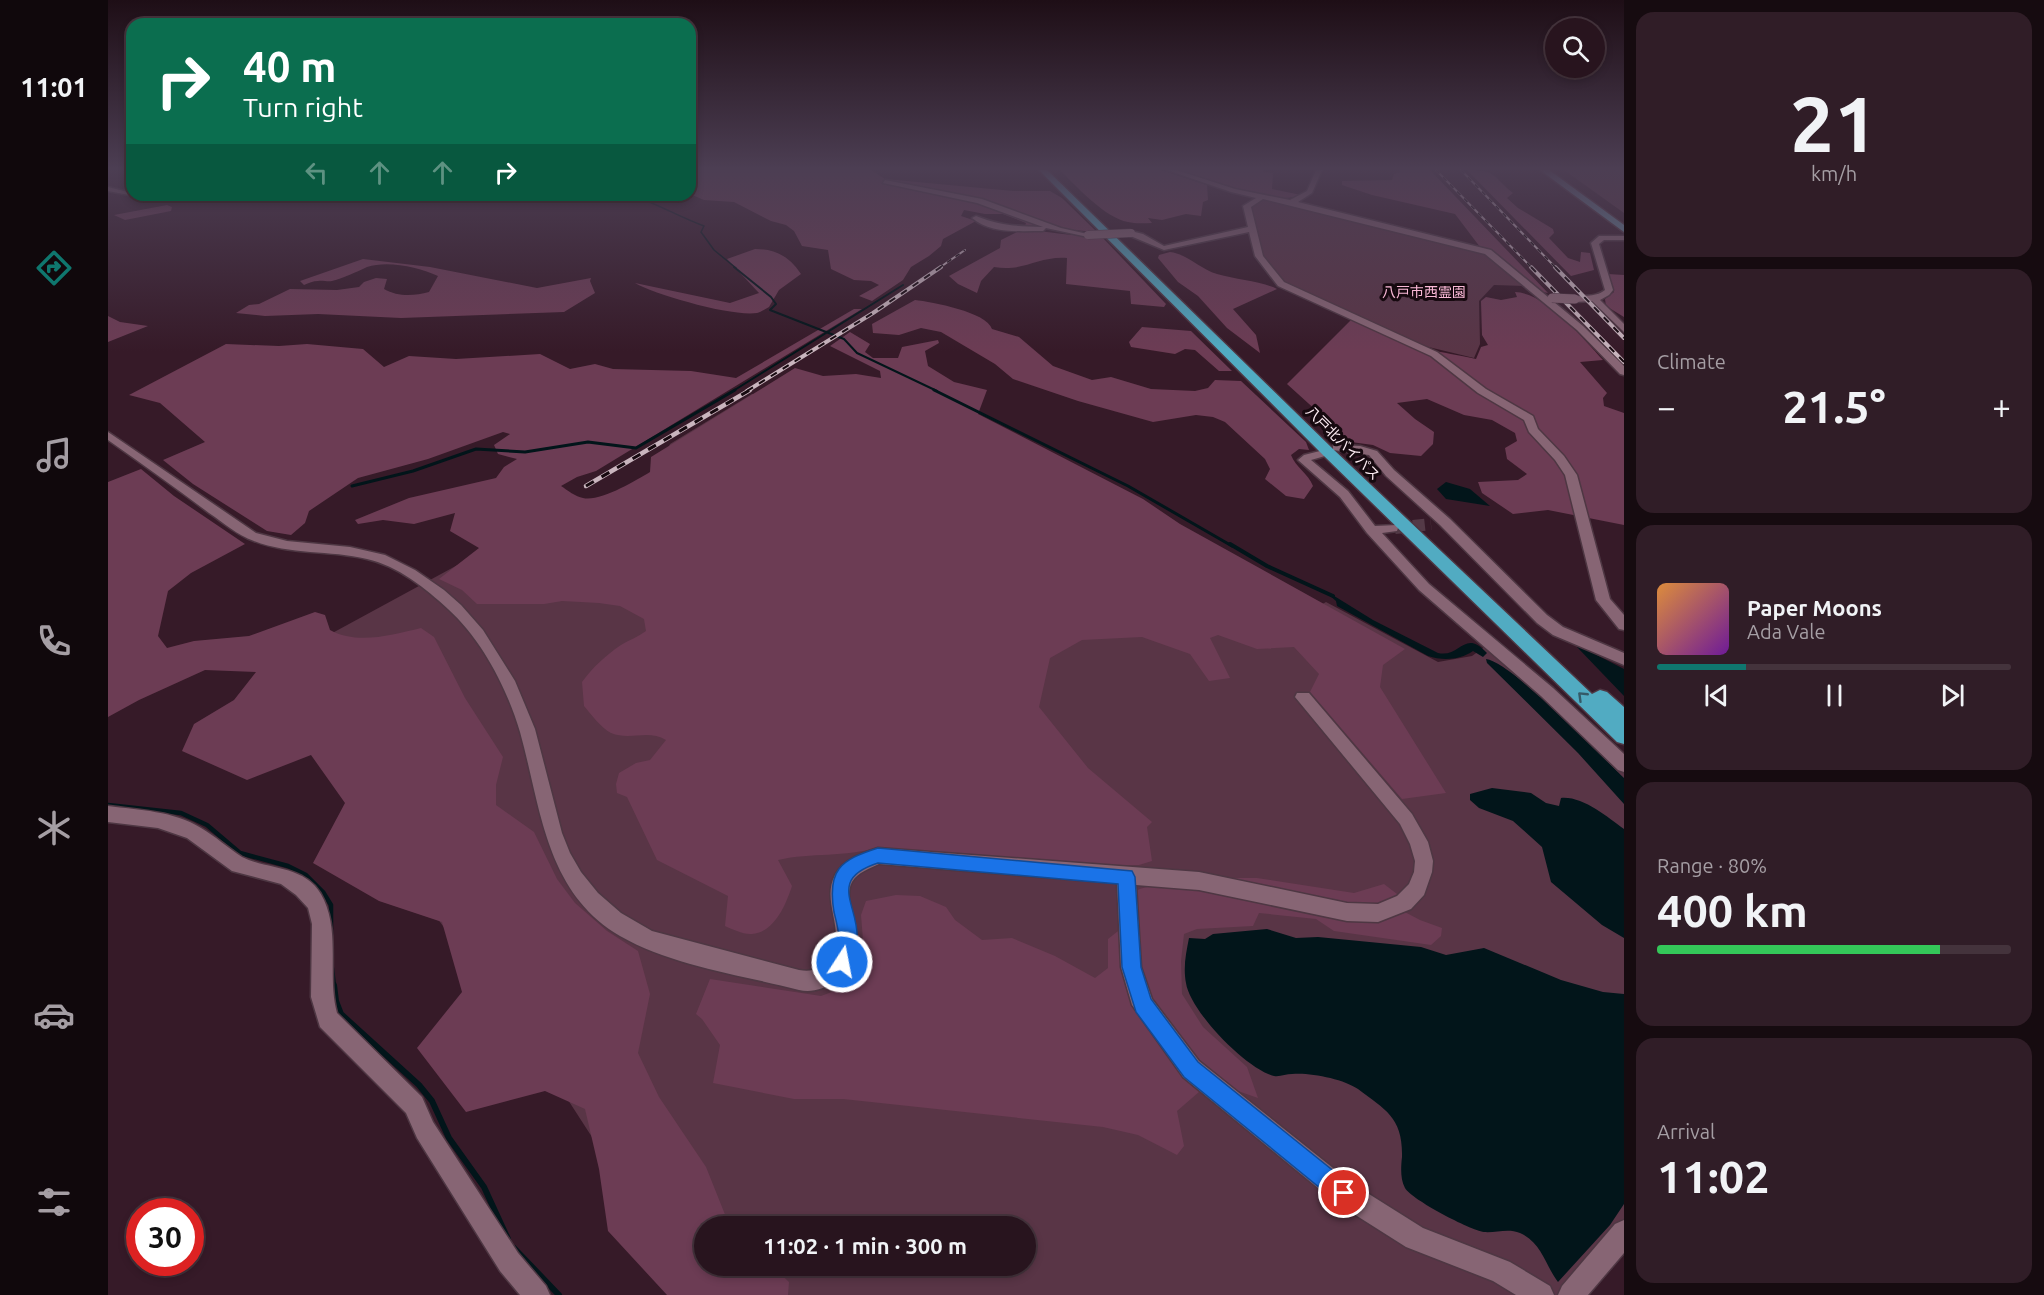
<!DOCTYPE html>
<html lang="en">
<head>
<meta charset="utf-8">
<style>
  :root { --surface:#28141e; --page:#301d27; --text:#f1f3f6; --muted:#a59ea4; --line:#44333c; --accent:#0f766e }
  body { margin:0; font-family:Ubuntu,"Noto Sans JP",sans-serif; background:var(--page); color:var(--text); height:100vh; display:flex; flex-direction:column; font-size:22px; white-space:nowrap }
  * { box-sizing:border-box; margin:0 }
  p { font-size:20px; color:var(--muted) }
  .icon { flex:none; width:33px; height:33px; fill:none; stroke:currentColor; stroke-width:2; stroke-linecap:round; stroke-linejoin:round }
  .map { position:relative; flex:1; overflow:hidden }
  .panel { display:flex; flex-direction:column; gap:12px; padding:12px; background:#160b10; width:420px }
  .panel>* { flex:none }
  .hud { position:absolute; left:18px; top:18px; width:570px; height:183px; border-radius:18px; box-shadow:0 3px 9px #0003,0 0 0 2px var(--line); background:#0b6e4f; color:#fff; overflow:hidden }
  .tools { position:absolute; left:1437px; top:18px; display:grid; gap:12px }
  .tools a { display:grid; place-items:center; width:60px; height:60px; border-radius:50%; background:var(--surface); box-shadow:0 3px 9px #0003,0 0 0 2px var(--line); font-size:30px }
  .speed { position:absolute; left:18px; top:1198px; display:flex; gap:12px; font-size:30px; font-weight:700; text-align:center }
  .speed>* { display:grid; place-content:center; width:78px; height:78px; border-radius:50%; background:var(--surface); box-shadow:0 3px 9px #0003,0 0 0 2px var(--line); line-height:1 }
  .speed .limit { border:9px solid #d22; background:#fff; color:#111 }
  .pin { position:absolute; display:grid; place-items:center; width:51px; height:51px; color:#fff; margin:-26px; border:3px solid #fff; border-radius:50%; box-shadow:0 2px 6px #0007 }
  .me { position:absolute; width:66px; margin:-33px; rotate:11deg; stroke-linejoin:round; filter:drop-shadow(0 0 4px #0008) }
  .turn { display:flex; align-items:center; gap:21px; height:126px; padding:0 18px; font-size:27px }
  .turn .icon { width:78px; height:78px; stroke-width:2.5 }
  .turn b { display:block; font-size:42px; line-height:51px }
  .lanes { display:flex; align-items:center; height:57px; padding:0 18px; background:#0003; justify-content:center; gap:30px; direction:ltr }
  .lanes .off { opacity:.35 }
  .big { font-size:45px; font-weight:700; line-height:1.1 }
  .panel .card { flex:1; display:flex; flex-direction:column; justify-content:center; gap:9px; min-width:0; padding:0 21px; border-radius:18px; background:var(--page) }
  .panel .dial { align-items:center; gap:0 }
  .dial b { font-size:78px; line-height:1 }
  .song { display:flex; align-items:center; gap:18px }
  .cover { width:72px; height:72px; border-radius:9px; background:linear-gradient(135deg,hsl(30 70% 55%),hsl(280 70% 35%)) }
  .played { height:6px; border-radius:3px; background:linear-gradient(90deg,var(--accent) 25%,var(--line) 25%) }
  .keys { display:flex; justify-content:space-around; direction:ltr }
  .heat { display:flex; justify-content:space-between; align-items:center; font-size:33px; direction:ltr }
  .charge { height:9px; border-radius:4px; background:linear-gradient(90deg,#34c759 80%,var(--line) 0) }
  .trip { position:absolute; left:586px; top:1216px; width:342px; height:60px; border-radius:30px; background:var(--surface); box-shadow:0 3px 9px #0003,0 0 0 2px var(--line); font-weight:700; line-height:60px; text-align:center }
  main { display:flex; flex:1; min-height:0 }
  .dock { display:flex; flex-direction:column; width:108px; justify-content:space-around; align-items:center; background:#10080c; color:var(--muted) }
  .dock .icon { width:42px; height:42px }
  .dock .selected { color:var(--accent) }
  .dock b { font-size:27px; color:var(--text) }
  .map>svg:first-child { display:block }
</style>
</head>
<body>
<main>
<nav class="dock">
<b>11:01</b>
<svg class="icon selected" aria-label="directions" viewBox="0 0 24 24"><path d="M12 3l9 9-9 9-9-9zM9 14v-3h6M13 9l2 2-2 2"/></svg>
<svg class="icon" aria-label="music" viewBox="0 0 24 24"><path d="M9 18V5l10-2v13"/><circle cx="6" cy="18" r="3"/><circle cx="16" cy="16" r="3"/></svg>
<svg class="icon" aria-label="phone" viewBox="0 0 24 24"><path d="M5 4h4l2 5-3 2q2 4 5 5l2-3 5 2v4C11 20 4 13 5 4z"/></svg>
<svg class="icon" aria-label="climate" viewBox="0 0 24 24"><path d="M12 3v18M4 7l16 10M4 17L20 7"/></svg>
<svg class="icon" aria-label="car" viewBox="0 0 24 24"><path d="M5 17H2v-5l4-1 3-4h7l3 4 3 1v5h-3M9 17h6M6 11h13"/><circle cx="7" cy="17" r="2"/><circle cx="17" cy="17" r="2"/></svg>
<svg class="icon" aria-label="filters" viewBox="0 0 24 24"><path d="M4 7h16M4 17h16"/><circle cx="9" cy="7" r="2"/><circle cx="15" cy="17" r="2"/></svg>
</nav>
<div class="map">
<svg width="1516" height="1295" viewBox="0 0 1516 1295">
  <rect width="100%" height="100%" fill="#361a28"/>
  <g fill="#593546" fill-rule="evenodd">
    <path d="M1456 170H1516V213Z"/>
    <path d="M1155 198 1381 255 1417 286 1386 285 1371 301 1372 344 1366 358 1300 342 1268 324 1175 285 1154 257 1141 205Z"/>
    <path d="M644 394 690 397 1186 620 1218 602 1330 662 1364 656 1382 643 1516 765V1233L1463 1295H590L546 1233 451 1086 319 904 206 643 469 500 479 504 547 481 562 444ZM597 1227H918V1266H597Z"/>
  </g>
  <g fill="#6c3c54">
    <path d="M582 170H763L777 179 905 191H942L954 198 989 232 917 226 918 223 895 214H877L856 210 853 216 868 221 835 239 833 246 821 256 803 267 795 280 764 301 751 296 771 285 763 281 746 280 723 269 720 250 694 246 686 231 678 225 663 221 626 202 596 200 582 194Z"/>
    <path d="M952 170H1052L1099 185 1100 200 1095 202 1093 216 1078 214 1054 220 1040 218 1044 223C1036 223 1028 224 1020 222 997 218 968 186 952 170Z"/>
    <path d="M1066 170H1155V172L1165 173 1164 189 1193 195C1168 207 1093 179 1066 170Z"/>
    <path d="M1291 170H1322L1440 293 1435 292 1392 256 1372 247 1347 214 1264 195 1234 185V181L1284 180 1286 174 1293 172Z"/>
    <path d="M1359 170C1389 170 1384 176 1405 193L1399 198 1410 208 1445 229 1446 233 1441 238 1460 258 1472 262 1473 252 1482 253 1486 270 1463 276Z"/>
    <path d="M59 205 64 207 63 211 17 220 6 215Z"/>
    <path d="M913 230C940 231 967 237 993 236L1058 304 1056 307 1023 304 1022 291 958 284 959 258C930 256 917 272 886 267L873 281 869 293 850 284 841 276 892 248 893 240Z"/>
    <path d="M647 249C668 249 682 257 693 274L671 290 661 307C657 309 653 312 649 313 625 317 548 295 527 283L622 303 651 293 619 259Z"/>
    <path d="M1062 252C1079 254 1092 269 1109 274 1129 280 1150 280 1169 289L1125 309 1148 335 1152 353 1119 328 1090 296 1070 282 1050 258 1051 255Z"/>
    <path d="M255 259 322 267 429 288 483 278 482 281 487 293 456 312 293 318 210 314 157 316 128 313 141 305 151 304 182 289 229 290 251 287 256 282 268 278 279 279 276 289C290 297 306 296 321 292L330 276C311 267 279 260 259 267 248 272 236 278 224 281 220 282 214 280 210 281 205 281 201 283 196 285L192 281Z"/>
    <path d="M1500 274 1516 275V317L1498 306 1497 299 1506 292Z"/>
    <path d="M1407 292C1438 293 1475 338 1495 360L1472 362 1499 393 1495 398 1496 406 1516 413V525L1440 510 1405 514 1374 493 1370 482 1410 480 1419 474 1399 459 1397 448 1409 441 1407 433 1384 420 1356 415 1319 399 1289 403 1307 419 1326 432 1325 444 1313 456 1282 453 1265 445 1243 442 1179 384 1243 320C1260 320 1271 332 1285 339 1304 348 1346 354 1368 359L1373 347 1380 345 1374 335 1373 301 1378 297 1393 300 1409 297Z"/>
    <path d="M807 300C824 302 879 312 884 329L911 337 945 366 984 380 1003 377 1043 389 1087 391 1100 388 1107 380 1133 381 1198 442 1201 450 1191 449 1183 455C1188 468 1200 473 1205 486L1196 499 1178 496 1157 479 1162 469 1157 459 1117 422 1105 417 1088 415 1045 422 970 401 905 379 887 364 833 332 813 328 791 335 765 333 764 324Z"/>
    <path d="M746 309H754L488 471 469 477 453 486C459 490 468 497 475 498 492 502 527 481 542 472L543 457 687 368 715 376 748 374 773 378 772 371 722 346 742 332 762 344 757 352 765 358H790L794 347 830 340 831 343 817 351 820 366 846 382 879 390 870 414 1035 499 1072 524 1297 649 1275 665 1272 687 1338 793 1294 799 1202 692 1211 674 1186 647 1149 649 1110 635 1102 638 1122 678 1101 681 1082 654 1034 637 974 640 942 658 931 707 980 768 1044 822 1039 827 1044 861 1031 865 1002 866 771 847C736 858 704 852 670 860L684 886C678 904 667 932 644 934 636 935 624 929 617 926L620 896 549 860 519 797 509 793 508 784 511 773 528 763 542 760 558 740C540 729 522 741 503 733 493 728 483 714 476 706L474 682C485 667 498 655 513 645 521 640 530 637 538 631L536 619 512 606 491 603 454 601 436 604H369L354 590 331 579 371 548 342 531 347 513 306 524 275 520 250 524 247 520 301 498 388 478 396 467 409 459 390 454 386 445 402 434 395 432 320 459 250 478 201 511 197 523 183 535 159 531 85 484 55 460 97 442 52 403 21 395 118 344 171 346 199 344 255 349 276 367 301 356 348 359 432 354 462 369 487 364 505 369 583 371 628 378Z"/>
    <path d="M0 316 12 322 40 326 0 342Z"/>
    <path d="M1034 327 1083 331 1124 371H1111L1087 350 1077 349 1067 354 1023 347 1021 342Z"/>
    <path d="M33 469 66 496 137 544 83 573 60 591 50 636 59 648 86 641 141 636 207 612 217 615 222 630C249 645 284 635 313 628L326 637 357 698 395 757 388 785V805L426 832 449 879 467 903 499 931 530 951 542 994 530 1053 551 1097 598 1167 622 1227H597V1266H664L681 1282 680 1295H559L500 1231 491 1169 477 1109 437 1091 358 1112 309 1048 354 992 334 922 271 901 205 863 237 803 203 755 139 780 74 751 86 724 126 700 148 672 97 670 31 700 0 717V482Z"/>
    <path d="M1125 878H1149L1246 893 1276 884 1289 894 1293 910 1312 920 1334 928 1333 936 1323 945 1226 931 1208 919 1151 913 1145 926 1089 929 1076 934 1073 961 1074 994 1095 1027 1139 1067 1150 1098 1127 1090 1106 1079 1069 1111 1076 1146 1069 1155 1030 1135 995 1127 735 1099H686L605 1083 612 1045 594 1019 588 1014 602 979 713 996 737 987 757 965 753 915 758 901 788 895 812 896 838 907 847 920 874 940 904 938 947 956 987 978 1000 968V939L1024 920 1026 892C1047 879 1093 888 1117 894Z"/>
  </g>
  <g fill="#02151a">
    <path d="M1338 482 1362 489 1382 506 1338 499 1329 489Z"/>
    <path d="M1223 594 1265 620 1330 653C1353 658 1356 628 1379 653L1375 657 1365 651C1352 660 1335 661 1320 656L1229 606 1228 601 1221 595Z"/>
    <path d="M1469 645 1516 669V696L1469 647Z"/>
    <path d="M1378 659C1404 662 1493 756 1516 778V804L1470 753 1379 663Z"/>
    <path d="M1384 788 1423 793 1438 803 1451 806 1453 798C1475 796 1499 817 1516 829V938L1494 925 1443 882 1434 847 1414 829 1405 821 1371 808 1362 800V794Z"/>
    <path d="M1159 929 1188 938 1210 937 1313 947 1338 955 1376 948 1453 980 1495 992 1516 994V1204L1502 1225 1450 1282C1437 1265 1434 1243 1412 1233 1400 1228 1388 1233 1376 1232 1362 1230 1304 1200 1297 1188 1292 1179 1293 1166 1294 1157 1295 1118 1278 1110 1250 1089 1236 1079 1201 1072 1184 1074 1178 1074 1172 1077 1166 1076 1138 1069 1082 1011 1078 983 1075 967 1078 953 1081 938L1097 939 1105 934Z"/>
  </g>
  <g fill="none" stroke-linecap="round" stroke-linejoin="round">
    <path stroke="#02151a" stroke-width="1.5" d="M523 195C548 203 571 217 596 226L593 232 606 250 628 268"/>
    <g stroke="#02151a" stroke-width="2">
      <path d="M626 267 663 297 668 304 662 310 736 339 749 353 829 391"/>
      <path d="M625 391 795 285"/>
    </g>
    <g stroke="#02151a" stroke-width="3">
      <path d="M826 390 1020 486 1124 546"/>
      <path d="M244 486 305 471 368 449 417 452 480 442 528 448 627 390"/>
    </g>
    <path stroke="#02151a" stroke-width="4" d="M1122 544 1159 566 1225 596"/>
    <g stroke="#02151a" stroke-width="4.5">
      <path d="M0 805 73 813 99 825 132 853 180 866 198 875 215 892 223 905V934"/>
      <path d="M224 968 226 987"/>
    </g>
    <g stroke="#02151a" stroke-width="6">
      <path d="M226 985 228 1001 233 1014 311 1085 324 1101 341 1138 376 1187 400 1239"/>
      <path d="M406 1248 451 1295"/>
    </g>
    <path stroke="#543a47" stroke-width="12" stroke-dasharray="12 6" stroke-linecap="butt" d="M1287 528 1323 524"/>
    <g stroke="#4e3743" stroke-width="3">
      <g id="minor">
        <path d="M1059 170H1068L1127 189 1182 200 1199 191 1208 170H1214L1204 193 1190 202 1383 250 1475 326 1516 366V375L1512 374 1469 330 1377 254 1155 199 1143 207 1155 256 1176 282 1329 352 1378 389 1425 416 1430 429 1456 456 1469 475 1502 599 1516 615V630L1511 629 1488 600 1457 475 1447 460 1421 432 1416 420 1370 393 1323 356 1170 286 1147 256 1141 232 1056 250 1020 235 1019 233 1023 231 1035 234 1056 246 1140 227 1135 206 1148 198 1123 192Z"/>
        <path d="M777 180 874 199 953 228 984 235 980 237 938 228 935 231C912 231 883 234 864 218L868 216C894 226 907 226 935 227L869 203 775 183Z"/>
        <path d="M0 187 24 193V195H106L102 197 47 200 0 191Z"/>
        <path d="M1491 236H1516V240H1496L1491 244 1505 290 1501 295 1492 300 1516 324V332L1484 301 1467 302 1463 299C1473 293 1486 299 1497 290L1483 243Z"/>
        <path d="M0 432 148 533 179 541 242 547 277 555 307 570 336 590 353 605 375 630 407 681 427 729 454 833 462 853 473 872 490 893 513 913 544 931 691 970C703 972 712 970 720 960 741 933 712 903 727 875 736 859 754 853 770 848L1091 872 1239 903 1270 904 1289 896 1301 884 1306 872 1307 861 1302 844 1292 824 1187 697 1189 693H1201L1304 814 1320 842 1325 861 1324 872 1316 895 1303 909 1270 922 1239 921 1091 890 1028 885 1033 967 1044 999 1091 1061 1245 1184 1315 1228 1402 1262 1442 1286 1446 1295H1408L1385 1281 1298 1247 1227 1202 1075 1077 1024 1005 1013 967 1009 883 771 864C761 869 750 872 744 882 730 907 773 950 726 982 716 989 703 993 691 990 634 975 564 966 512 936 437 892 433 807 412 732 399 688 374 640 340 609 317 588 290 566 259 559 222 550 182 555 146 541 129 535 116 523 101 513 68 488 34 464 0 440Z"/>
        <path d="M1229 445 1252 446 1269 451 1286 470 1342 519 1439 615 1455 627 1516 653V665L1445 635 1429 623 1332 525 1278 476 1261 455 1225 450V446Z"/>
        <path d="M1220 449 1226 452 1224 454 1203 460 1240 491 1267 526 1289 525 1290 528 1289 531 1274 533 1321 584 1445 688 1516 754V772L1510 770 1433 696 1311 590 1259 533 1232 497 1190 460 1196 455Z"/>
        <path d="M0 806C31 810 66 811 93 828 107 836 120 848 134 857 161 871 200 864 216 900 232 935 219 976 229 1013L314 1097 325 1122 410 1253 438 1286 442 1295H412L392 1271 309 1138 298 1113 212 1027 203 997 204 924 200 908 188 895 173 884 124 871 79 838 50 828 0 822Z"/>
        <path d="M1516 1220V1253L1480 1295H1450L1454 1286 1507 1224Z"/>
      </g>
    </g>
    <g stroke="#4e3743" stroke-width="3">
      <path id="major" d="M1432 170H1441L1516 225V232Z"/>
    </g>
    <g stroke="#4e3743" stroke-width="3">
      <path id="highway" d="M931 170H939L1225 449 1484 694 1492 690 1499 692 1516 707V744L1509 742 1215 455Z"/>
    </g>
    <use href="#minor" fill="#876574" fill-rule="evenodd"/>
    <use href="#major" fill="#678fa3" fill-rule="evenodd"/>
    <use href="#highway" fill="#51abc2" fill-rule="evenodd"/>
    <g stroke="#c9b5be" stroke-width="2">
      <g id="rail-far2">
        <path d="M1328 170 1424 268"/>
        <path d="M1353 170 1448 268"/>
        <path d="M831 268 857 250"/>
      </g>
    </g>
    <g stroke="#c9b5be" stroke-width="4">
      <g id="rail-far1">
        <path d="M1423 267 1516 362"/>
        <path d="M1447 267 1516 338"/>
        <path d="M639 391 765 313 833 267"/>
      </g>
    </g>
    <g stroke="#c9b5be" stroke-width="4.5">
      <path id="rail" d="M478 486 642 390"/>
    </g>
    <use href="#rail-far2" stroke="#16090f" stroke-width="1.5" stroke-dasharray="5" stroke-linecap="butt"/>
    <use href="#rail-far1" stroke="#16090f" stroke-width="2" stroke-dasharray="7" stroke-linecap="butt"/>
    <use href="#rail" stroke="#16090f" stroke-width="3" stroke-dasharray="9" stroke-linecap="butt"/>
    <g stroke="#4e3743" stroke-width="9" stroke-linecap="butt">
      <path id="minor-bridge-far1" d="M980 235 1023 233"/>
    </g>
    <g stroke="#4e3743" stroke-width="10" stroke-linecap="butt">
      <path id="minor-bridge" d="M1444 298 1467 299"/>
    </g>
    <use href="#minor-bridge-far1" stroke="#876574" stroke-width="8"/>
    <use href="#minor-bridge" stroke="#876574" stroke-width="9"/>
  </g>
  <defs><path id="oneway-chevron" d="M-2-3.5L2.5 0L-2 3.5" fill="none" stroke-width="1.6" stroke-linecap="round" stroke-linejoin="round" transform="scale(1.5)"/></defs>
  <use stroke="#345a68" href="#oneway-chevron" transform="translate(1474 696) rotate(-136)"/>
  <linearGradient id="sky" x2="0" y2="1"><stop stop-color="#1e0e16"/><stop offset="0.48" stop-color="#4c3e53"/><stop offset="1" stop-color="#4c3e53" stop-opacity="0"/></linearGradient>
  <rect width="1516" height="351" fill="url(#sky)"/>
  <path fill="#1a73e8" stroke="#114b97" stroke-width="1.5" d="M770 848 1024 871 1027 877 1033 967 1043 999 1090 1062 1243 1185 1247 1193 1243 1201 1236 1204 1228 1201 1076 1077 1028 1012 1014 967 1010 884 770 863C717 880 753 907 749 942 749 950 744 961 740 969L734 971 727 969 724 962C727 955 731 947 731 940 731 931 728 920 726 912 719 870 732 860 770 848Z"/>
  <g text-anchor="middle" stroke-width="6" stroke-linejoin="round" paint-order="stroke">
    <g font-size="14" fill="#f9b8d6" stroke="#16090f">
      <text x="1316" y="297">八戸市西霊園</text>
    </g>
    <g font-size="14" fill="#ffeef5" stroke="#16090f">
      <text transform="translate(1235 443) rotate(45)" y="5">八戸北バイパス</text>
    </g>
  </g>
</svg>
<div class="tools">
<a><svg class="icon" aria-label="search" viewBox="0 0 24 24"><circle cx="10" cy="10" r="6"/><path d="M15 15l6 6"/></svg></a>
</div>
<div class="speed"><div class="limit">30</div></div>
<div class="pin" style="left:1236px;top:1193px;background:#d93025"><svg class="icon" aria-label="arrive" viewBox="0 0 24 24"><path d="M6 21V4h12l-3 4 3 4H6"/></svg></div>
<svg class="me" style="left:734px;top:962px" viewBox="-20 -20 40 40"><circle r="17" fill="#1a73e8" stroke="#fff" stroke-width="3"/><path d="M0-11L8 9 0 5-8 9z" fill="#fff"/></svg>
<div class="trip">11:02 · 1 min · 300 m</div>
<div class="hud">
<div class="turn"><svg class="icon" aria-label="right" viewBox="0 0 24 24"><path d="M7 20v-9h11M14 6l5 5-5 5"/></svg><div><b>40 m</b>Turn right</div></div>
<div class="lanes"><svg class="icon off" aria-label="left" viewBox="0 0 24 24"><path d="M17 20v-9H6M10 6l-5 5 5 5"/></svg><svg class="icon off" aria-label="ahead" viewBox="0 0 24 24"><path d="M12 20V5M6 11l6-6 6 6"/></svg><svg class="icon off" aria-label="ahead" viewBox="0 0 24 24"><path d="M12 20V5M6 11l6-6 6 6"/></svg><svg class="icon" aria-label="right" viewBox="0 0 24 24"><path d="M7 20v-9h11M14 6l5 5-5 5"/></svg></div>
</div>
</div>
<section class="panel">
<div class="card dial"><b>21</b><p>km/h</p></div>
<div class="card"><p>Climate</p>
<div class="heat"><a>−</a><b class="big">21.5°</b><a>+</a></div>
</div>
<div class="card">
<div class="song"><i class="cover"></i><div><b>Paper Moons</b><p>Ada Vale</p></div></div>
<div class="played"></div>
<div class="keys"><svg class="icon" aria-label="previous" viewBox="0 0 24 24"><path d="M18 5L8 12l10 7zM5 5v14"/></svg><svg class="icon" aria-label="pause" viewBox="0 0 24 24"><path d="M8 5v14M16 5v14"/></svg><svg class="icon" aria-label="next" viewBox="0 0 24 24"><path d="M6 5l10 7-10 7zM19 5v14"/></svg></div>
</div>
<div class="card"><p>Range · 80%</p><b class="big">400 km</b><div class="charge"></div></div>
<div class="card"><p>Arrival</p><b class="big">11:02</b></div>
</section>
</main>
</body>
</html>
